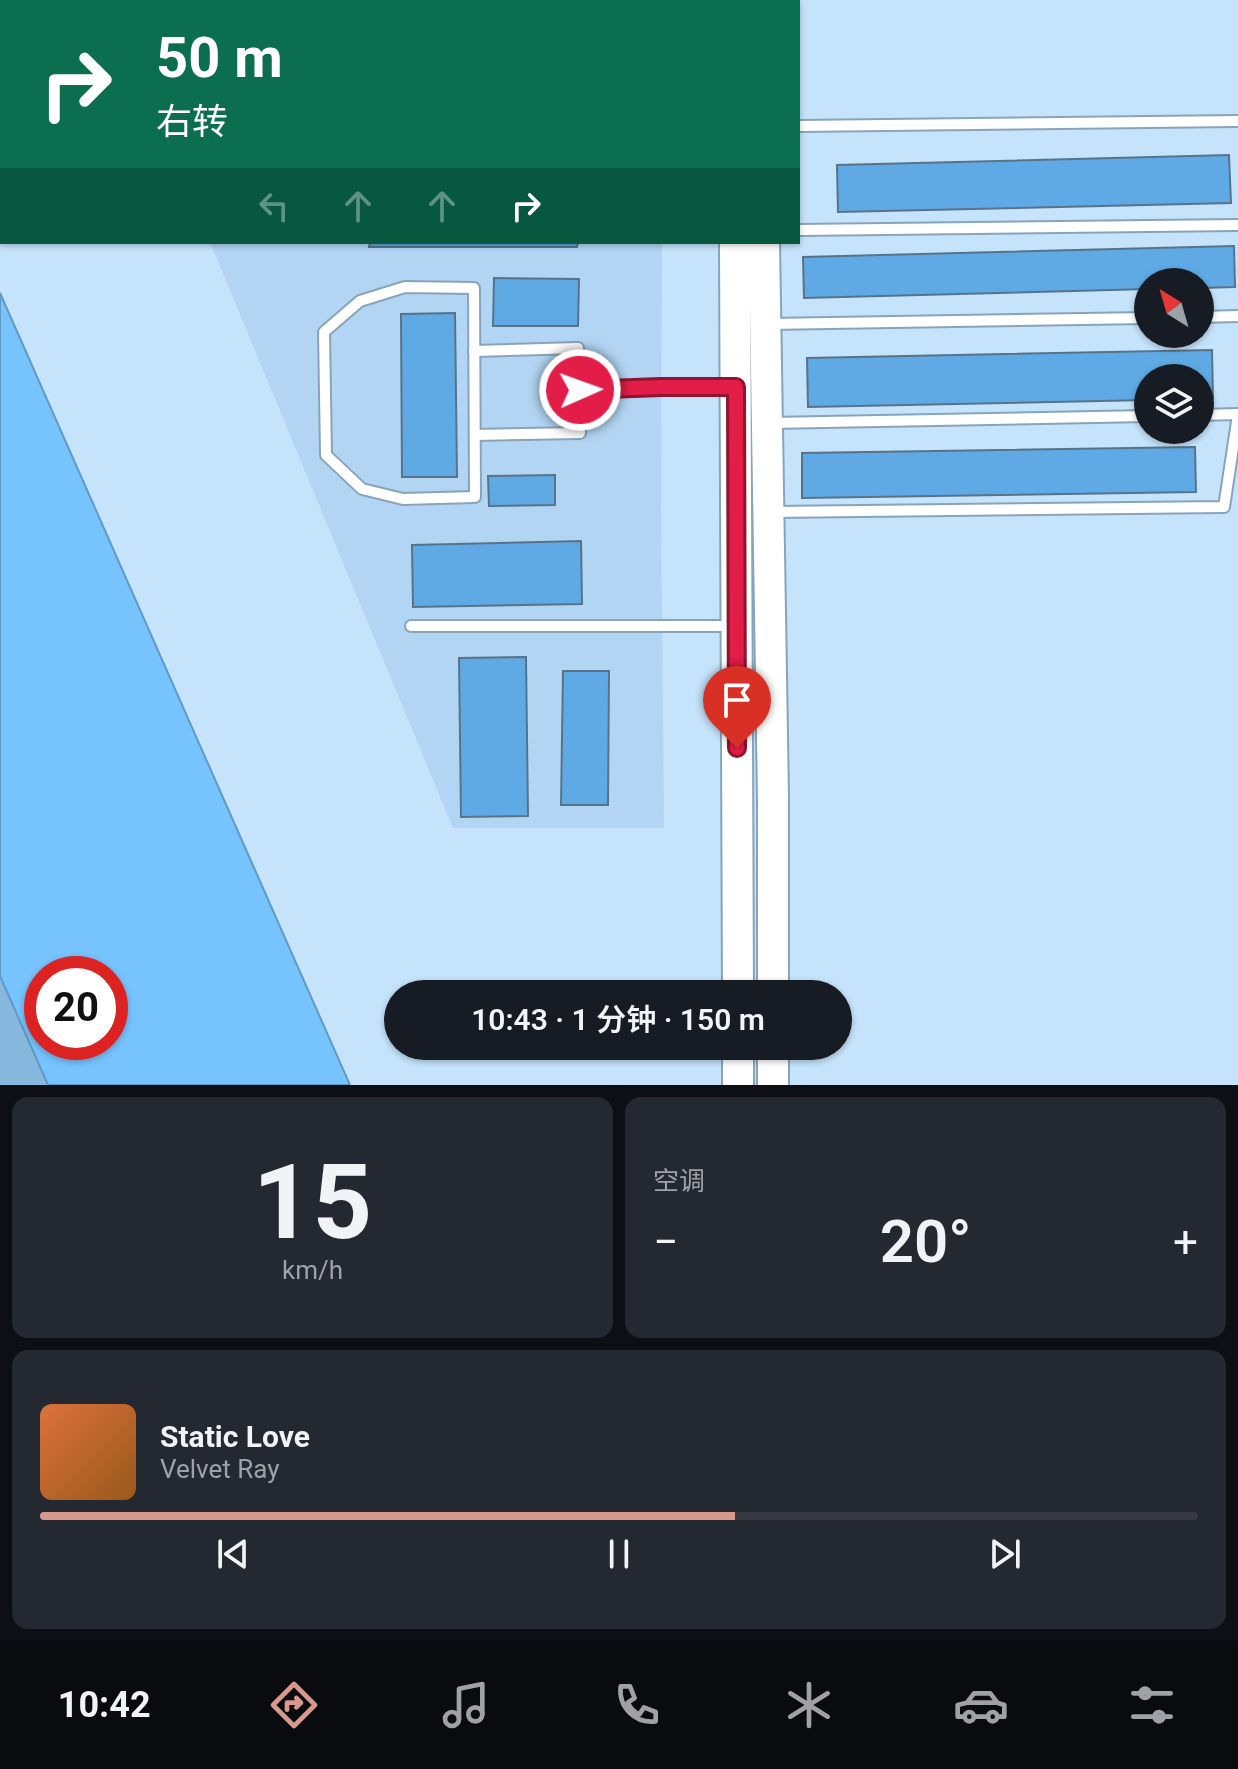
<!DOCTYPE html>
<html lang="zh">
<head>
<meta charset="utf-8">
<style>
  :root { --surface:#171b24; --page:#242831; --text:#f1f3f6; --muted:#9ea1a6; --line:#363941; --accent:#d7998c }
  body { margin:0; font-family:Roboto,"Noto Sans SC",sans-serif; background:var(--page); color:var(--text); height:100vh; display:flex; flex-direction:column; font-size:30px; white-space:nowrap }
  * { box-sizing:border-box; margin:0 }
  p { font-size:26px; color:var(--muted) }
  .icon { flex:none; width:44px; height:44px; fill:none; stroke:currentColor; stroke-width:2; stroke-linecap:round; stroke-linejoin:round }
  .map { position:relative; height:1085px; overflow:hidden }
  .drawer { display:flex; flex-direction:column; gap:12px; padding:12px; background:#0d0f14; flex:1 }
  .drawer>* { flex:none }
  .hud { position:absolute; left:0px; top:0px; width:800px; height:244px; box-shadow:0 2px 6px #0004; background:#0b6e4f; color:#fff; overflow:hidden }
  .needle { width:52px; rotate:323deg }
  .fabs { position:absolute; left:1134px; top:268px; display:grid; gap:16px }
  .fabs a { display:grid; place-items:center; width:80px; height:80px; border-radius:50%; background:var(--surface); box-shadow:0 2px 6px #0004; font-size:40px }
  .speed { position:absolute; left:24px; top:956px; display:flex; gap:16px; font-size:40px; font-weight:700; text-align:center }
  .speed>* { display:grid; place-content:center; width:104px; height:104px; border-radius:50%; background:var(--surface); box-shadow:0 2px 6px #0004; line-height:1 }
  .speed .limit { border:12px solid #d22; background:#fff; color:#111 }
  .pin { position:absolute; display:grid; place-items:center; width:68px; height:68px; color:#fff; margin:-82px -34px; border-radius:50% 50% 50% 0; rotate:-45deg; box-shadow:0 0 8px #0007 }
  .pin .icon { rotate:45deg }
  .me { position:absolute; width:88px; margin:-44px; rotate:88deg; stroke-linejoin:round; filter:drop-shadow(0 0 6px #0008) }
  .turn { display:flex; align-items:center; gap:28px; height:168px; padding:0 24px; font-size:36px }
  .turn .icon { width:104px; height:104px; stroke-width:2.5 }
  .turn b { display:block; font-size:56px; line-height:68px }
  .lanes { display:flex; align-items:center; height:76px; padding:0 24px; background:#0003; justify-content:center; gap:40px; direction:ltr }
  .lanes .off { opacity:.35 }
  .big { font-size:60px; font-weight:600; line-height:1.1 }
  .drawer .widget { flex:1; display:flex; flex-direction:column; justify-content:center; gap:12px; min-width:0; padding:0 28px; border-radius:16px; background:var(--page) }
  .drawer .dial { align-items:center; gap:0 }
  .dial b { font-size:104px; line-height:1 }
  .song { display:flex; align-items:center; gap:24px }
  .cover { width:96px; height:96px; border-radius:12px; background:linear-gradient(135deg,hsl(20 70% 55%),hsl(30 70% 35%)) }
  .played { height:8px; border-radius:4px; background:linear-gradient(90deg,var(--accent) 60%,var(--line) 60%) }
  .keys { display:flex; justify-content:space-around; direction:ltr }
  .heat { display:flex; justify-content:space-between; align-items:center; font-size:44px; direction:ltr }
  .drawer .tiles { flex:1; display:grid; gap:12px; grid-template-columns:1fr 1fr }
  .widget:last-child { grid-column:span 2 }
  .trip { position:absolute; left:384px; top:980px; width:468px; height:80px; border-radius:40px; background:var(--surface); box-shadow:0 2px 6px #0004; font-weight:600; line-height:80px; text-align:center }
  .dock { display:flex; height:128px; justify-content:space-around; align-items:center; background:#090b0e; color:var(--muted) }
  .dock .icon { width:56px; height:56px }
  .dock .selected { color:var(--accent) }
  .dock b { font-size:36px; color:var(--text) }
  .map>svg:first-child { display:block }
</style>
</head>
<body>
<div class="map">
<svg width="1238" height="1085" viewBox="0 0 1238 1085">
  <rect width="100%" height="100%" fill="#c5e3fb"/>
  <g fill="#b2d5f3">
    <path d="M109 0H657V2H110Z"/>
    <path d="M210 242H662L661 512 664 828H453Z"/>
  </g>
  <path fill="#86b7dd" d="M0 976 48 1085H0Z"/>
  <path fill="#77c3fe" stroke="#6099c5" stroke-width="2" fill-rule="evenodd" d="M0 293 350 1085H48L0 976ZM42 974H110V1042H42Z"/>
  <g fill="#5faae4" stroke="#587388" stroke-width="2">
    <path d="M1229 155 1231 203 838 212 837 165Z"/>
    <path d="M370 242H578L577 247H369Z"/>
    <path d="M1234 246 1235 287 1200 288V282H1148V289L804 298 803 257Z"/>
    <path d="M494 278 579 279 578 326H493Z"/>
    <path d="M455 313 457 477H402L401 314Z"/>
    <path d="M1212 350 1213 399H1200V378H1148V400L808 407 807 358Z"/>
    <path d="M1195 447 1196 492 802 498V453Z"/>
    <path d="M555 475V505L489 506 488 476Z"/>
    <path d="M581 541 582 604 413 607 412 545Z"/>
    <path d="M526 657 528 816 461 817 459 658Z"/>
    <path d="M563 671H609L608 805H561Z"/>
  </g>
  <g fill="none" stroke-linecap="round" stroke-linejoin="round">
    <g stroke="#88a4bb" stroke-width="14">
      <g id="service">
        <path d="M798 126 1238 121"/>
        <path d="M798 230 1238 225"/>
        <path d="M405 287 474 288 475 497 403 499 362 489 326 455 324 332 360 301Z"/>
        <path d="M1200 317 1238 316"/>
        <path d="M768 324 1148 318"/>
        <path d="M474 351 578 348 580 433 475 435"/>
        <path d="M580 390 661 387H734"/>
        <path d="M1200 415 1238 414"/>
        <path d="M769 423 1148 416"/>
        <path d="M772 512 1224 507 1238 415"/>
        <path d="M411 626H733"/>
      </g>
    </g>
    <g stroke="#88a4bb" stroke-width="34">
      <g id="primary">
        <path d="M734 0V2"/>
        <path d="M761 0V2"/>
        <path d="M735 242 738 994"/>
        <path d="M764 242 773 798V994"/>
        <path d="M738 1046V1085"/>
        <path d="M773 1046V1085"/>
      </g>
    </g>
    <use href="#service" stroke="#fff" stroke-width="10"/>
    <use href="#primary" stroke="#fff" stroke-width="30"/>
  </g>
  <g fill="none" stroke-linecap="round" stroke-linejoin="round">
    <g stroke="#92132f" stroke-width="20">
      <path id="route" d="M580 390 661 387H736L737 748"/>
    </g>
    <use href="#route" stroke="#e11d48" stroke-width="14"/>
  </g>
</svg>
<div class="fabs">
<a><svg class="needle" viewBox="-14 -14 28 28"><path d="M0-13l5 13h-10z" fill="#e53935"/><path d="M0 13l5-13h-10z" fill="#9ea1a6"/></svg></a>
<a><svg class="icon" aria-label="layers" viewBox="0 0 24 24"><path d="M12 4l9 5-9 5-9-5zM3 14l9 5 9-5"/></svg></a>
</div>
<div class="speed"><div class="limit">20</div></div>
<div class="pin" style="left:737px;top:748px;background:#d93025"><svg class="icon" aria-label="arrive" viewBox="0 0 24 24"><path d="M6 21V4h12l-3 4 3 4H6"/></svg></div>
<svg class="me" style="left:580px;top:390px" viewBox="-20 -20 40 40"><circle r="17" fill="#e11d48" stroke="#fff" stroke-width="3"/><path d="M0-11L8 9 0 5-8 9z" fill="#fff"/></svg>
<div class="trip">10:43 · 1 分钟 · 150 m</div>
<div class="hud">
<div class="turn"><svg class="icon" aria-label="right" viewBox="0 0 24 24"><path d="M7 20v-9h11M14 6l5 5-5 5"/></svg><div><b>50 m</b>右转</div></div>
<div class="lanes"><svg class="icon off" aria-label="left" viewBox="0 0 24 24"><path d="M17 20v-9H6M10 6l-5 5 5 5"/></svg><svg class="icon off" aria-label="ahead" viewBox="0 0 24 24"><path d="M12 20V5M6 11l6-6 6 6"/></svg><svg class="icon off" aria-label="ahead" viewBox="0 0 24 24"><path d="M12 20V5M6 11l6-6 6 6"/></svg><svg class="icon" aria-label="right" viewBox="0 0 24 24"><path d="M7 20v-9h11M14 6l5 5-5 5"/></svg></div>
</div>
</div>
<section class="drawer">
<div class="tiles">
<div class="widget dial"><b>15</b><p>km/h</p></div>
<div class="widget"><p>空调</p>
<div class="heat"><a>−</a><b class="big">20°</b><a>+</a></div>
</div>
<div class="widget">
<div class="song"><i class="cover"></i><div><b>Static Love</b><p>Velvet Ray</p></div></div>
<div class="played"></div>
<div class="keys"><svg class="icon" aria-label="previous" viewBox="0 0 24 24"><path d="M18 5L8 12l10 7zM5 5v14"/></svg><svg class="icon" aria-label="pause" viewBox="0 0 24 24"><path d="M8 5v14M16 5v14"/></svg><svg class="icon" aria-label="next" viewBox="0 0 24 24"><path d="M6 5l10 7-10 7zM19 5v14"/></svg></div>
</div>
</div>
</section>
<nav class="dock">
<b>10:42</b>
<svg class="icon selected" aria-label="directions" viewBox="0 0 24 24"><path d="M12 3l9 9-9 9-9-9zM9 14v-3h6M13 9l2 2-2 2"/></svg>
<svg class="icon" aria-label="music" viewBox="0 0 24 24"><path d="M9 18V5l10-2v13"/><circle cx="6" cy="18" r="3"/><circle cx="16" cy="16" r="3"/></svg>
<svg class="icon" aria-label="phone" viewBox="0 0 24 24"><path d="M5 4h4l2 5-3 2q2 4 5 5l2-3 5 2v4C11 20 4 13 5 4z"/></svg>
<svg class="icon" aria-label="climate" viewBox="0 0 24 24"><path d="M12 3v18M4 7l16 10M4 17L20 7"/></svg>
<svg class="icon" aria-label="car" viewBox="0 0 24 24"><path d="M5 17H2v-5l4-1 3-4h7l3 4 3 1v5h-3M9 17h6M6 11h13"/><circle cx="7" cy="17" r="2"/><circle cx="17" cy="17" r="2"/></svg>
<svg class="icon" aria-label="filters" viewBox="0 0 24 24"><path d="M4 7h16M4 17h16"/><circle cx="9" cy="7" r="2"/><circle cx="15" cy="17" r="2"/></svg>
</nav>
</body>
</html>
